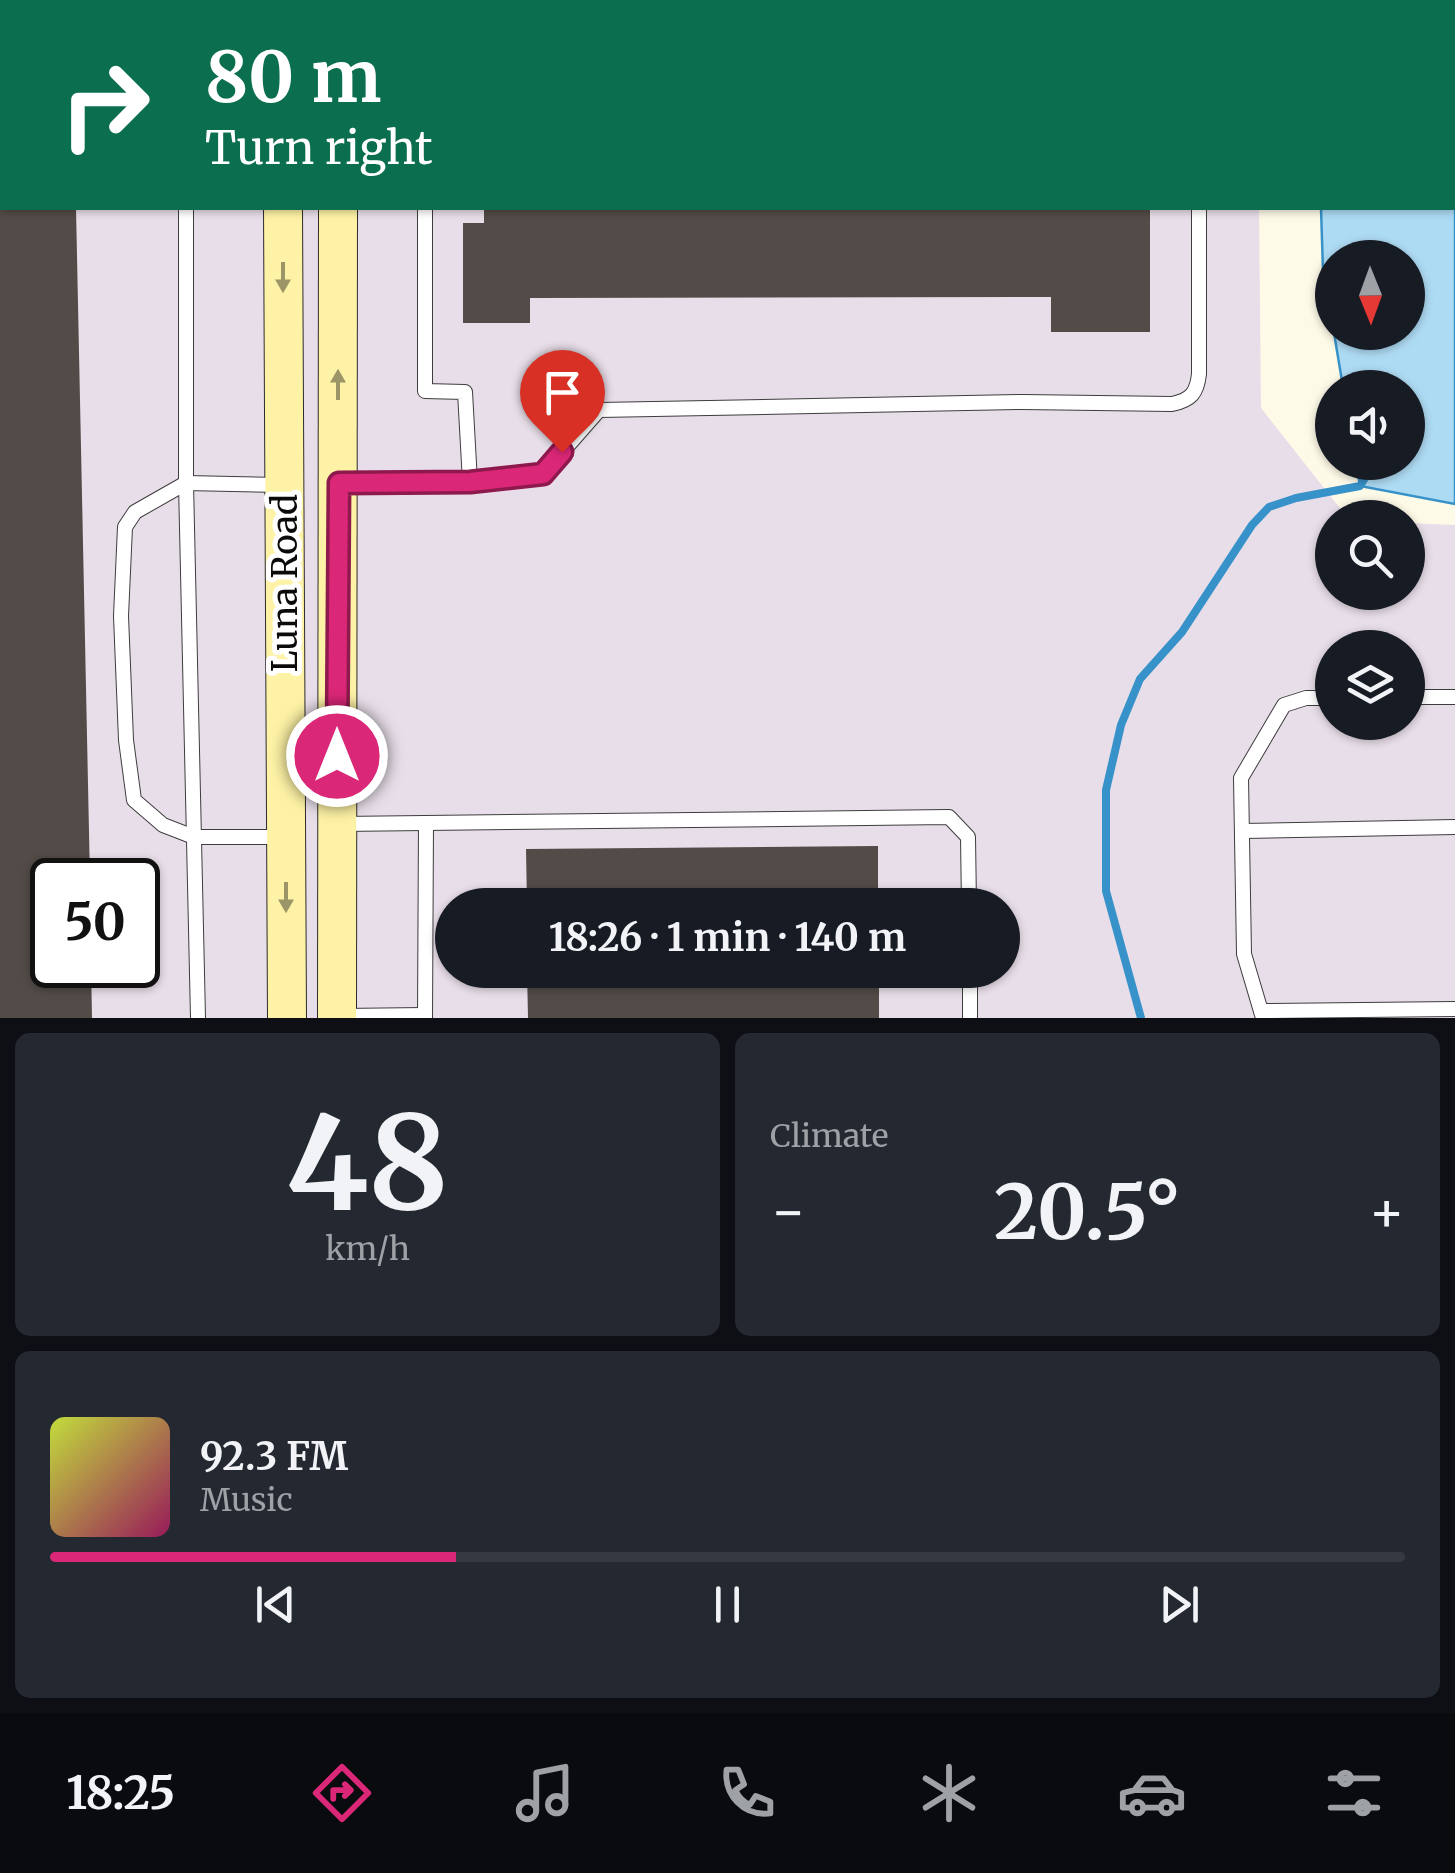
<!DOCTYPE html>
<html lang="en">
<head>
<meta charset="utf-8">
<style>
  :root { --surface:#171b24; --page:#242831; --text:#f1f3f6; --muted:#9ea1a6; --line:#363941; --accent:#db2777 }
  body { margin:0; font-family:Merriweather,serif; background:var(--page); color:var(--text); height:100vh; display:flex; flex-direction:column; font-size:38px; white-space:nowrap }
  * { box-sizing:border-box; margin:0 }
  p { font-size:32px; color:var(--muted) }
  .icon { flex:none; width:55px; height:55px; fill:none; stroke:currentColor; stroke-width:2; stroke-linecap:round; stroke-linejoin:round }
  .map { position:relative; height:1018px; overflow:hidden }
  .panel { display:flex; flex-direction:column; gap:15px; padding:15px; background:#0d0f14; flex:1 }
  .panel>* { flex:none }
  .hud { position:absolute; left:0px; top:0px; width:1455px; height:210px; box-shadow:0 2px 8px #0004; background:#0b6e4f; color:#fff; overflow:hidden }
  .needle { width:65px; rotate:179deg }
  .tools { position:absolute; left:1315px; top:240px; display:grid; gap:20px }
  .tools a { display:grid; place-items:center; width:110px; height:110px; border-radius:50%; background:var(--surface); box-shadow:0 2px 8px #0004; font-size:50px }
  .speed { position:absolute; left:30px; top:858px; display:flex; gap:20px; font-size:50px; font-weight:700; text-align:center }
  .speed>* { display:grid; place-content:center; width:130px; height:130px; border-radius:50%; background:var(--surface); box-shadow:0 2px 8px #0004; line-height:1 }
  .speed .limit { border:5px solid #111; border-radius:15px; background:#fff; color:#111 }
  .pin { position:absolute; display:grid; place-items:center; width:85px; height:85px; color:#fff; margin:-102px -42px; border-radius:50% 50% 50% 0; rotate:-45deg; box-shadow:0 0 10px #0007 }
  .pin .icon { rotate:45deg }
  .me { position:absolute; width:110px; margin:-55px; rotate:0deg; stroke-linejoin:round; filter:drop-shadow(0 0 8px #0008) }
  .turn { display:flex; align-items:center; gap:35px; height:210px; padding:0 40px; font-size:45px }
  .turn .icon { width:130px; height:130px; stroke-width:2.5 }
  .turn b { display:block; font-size:70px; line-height:85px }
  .big { font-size:75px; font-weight:700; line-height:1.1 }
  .panel .card { flex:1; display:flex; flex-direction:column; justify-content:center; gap:15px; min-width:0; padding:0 35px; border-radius:15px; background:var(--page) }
  .panel .dial { align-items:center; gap:0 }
  .dial b { font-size:130px; line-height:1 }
  .song { display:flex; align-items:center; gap:30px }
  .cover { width:120px; height:120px; border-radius:15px; background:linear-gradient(135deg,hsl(70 70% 55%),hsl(330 70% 35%)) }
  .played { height:10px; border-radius:5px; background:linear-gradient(90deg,var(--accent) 30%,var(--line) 30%) }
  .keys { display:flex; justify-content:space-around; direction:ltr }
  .heat { display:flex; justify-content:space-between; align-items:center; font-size:55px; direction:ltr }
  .panel .tiles { flex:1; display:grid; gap:15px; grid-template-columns:1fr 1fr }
  .card:last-child { grid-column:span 2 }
  .trip { position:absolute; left:435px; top:888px; width:585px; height:100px; border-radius:50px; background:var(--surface); box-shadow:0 2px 8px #0004; font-weight:700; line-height:100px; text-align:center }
  .menu { display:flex; height:160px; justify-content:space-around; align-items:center; background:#090b0e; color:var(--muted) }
  .menu .icon { width:70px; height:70px }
  .menu .current { color:var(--accent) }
  .menu b { font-size:45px; color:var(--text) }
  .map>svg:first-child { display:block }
</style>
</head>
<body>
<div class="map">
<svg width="1455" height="1018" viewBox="0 0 1455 1018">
  <rect width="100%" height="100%" fill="#fefae8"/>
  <path fill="#e8dee9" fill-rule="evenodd" d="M0 0H1257L2 2V208H1259L1261 408 1347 517 1332 518V592H1408V523L1455 525V1018H0ZM1332 648H1408V722H1332ZM52 880H138V965H52ZM452 905H1002V970H452Z"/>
  <path fill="#aedbf4" stroke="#3792c9" stroke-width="2.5" d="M1318 0H1455V504L1360 486 1356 463 1408 462V388L1343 387 1334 333 1408 332V258H1332V324L1323 271 1321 208H1452V2H1318Z"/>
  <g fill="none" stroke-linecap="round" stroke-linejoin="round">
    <path stroke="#3792c9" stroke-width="8" d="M1141 1018 1106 891V790L1121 725 1140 679 1182 632 1252 525 1269 507 1296 498 1360 486 1375 462"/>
  </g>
  <g fill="#524b47">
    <path d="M0 208H76L90 880H52V965H91L92 1018H0Z"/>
    <path d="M484 208H1150V332H1051V297L530 298V323H463V223H484Z"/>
    <path d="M878 846V905H527L526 849Z"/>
    <path d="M527 970H879V1018H528Z"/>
  </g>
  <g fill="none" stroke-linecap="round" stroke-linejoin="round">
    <g stroke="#3d3d3d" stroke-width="16">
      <g id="lane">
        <path d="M181 0V2"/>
        <path d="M423 0V2"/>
        <path d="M1199 2V0"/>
        <path d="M186 208V483L198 1018"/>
        <path d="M425 208V391L465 392 470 482"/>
        <path d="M340 483 470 482 543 474 599 410 1022 402 1172 404C1191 400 1197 393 1199 374V208"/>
        <path d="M1408 697H1455"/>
        <path d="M340 824 949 817 968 837 969 905"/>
        <path d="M1242 831 1455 827"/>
        <path d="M283 837H194L163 825 134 800 126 740 121 616 125 527 135 512 186 483 283 485"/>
        <path d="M970 970V1018"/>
        <path d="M1261 1011 1455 1009"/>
        <path d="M341 1016 425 1015"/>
        <path d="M425 1018 426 823"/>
        <path d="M1263 1018 1244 954 1241 778 1284 705 1306 698H1332"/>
      </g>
    </g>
    <g stroke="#2c2c2c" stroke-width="40">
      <g id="secondary">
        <path d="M282 0V2"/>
        <path d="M337 0V2"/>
        <path d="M283 208 287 1018"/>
        <path d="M337 1018 338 208"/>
      </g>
    </g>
    <use href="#lane" stroke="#fff" stroke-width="14"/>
    <use href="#secondary" stroke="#fdf2a5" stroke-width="38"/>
  </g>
  <defs><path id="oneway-solid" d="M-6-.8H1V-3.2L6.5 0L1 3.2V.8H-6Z" transform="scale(2.5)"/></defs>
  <g fill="#9c9567">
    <use href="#oneway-solid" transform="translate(283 277) rotate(90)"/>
    <use href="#oneway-solid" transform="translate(338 385) rotate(-90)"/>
    <use href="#oneway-solid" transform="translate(286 897) rotate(90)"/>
  </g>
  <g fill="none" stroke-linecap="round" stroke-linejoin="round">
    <g stroke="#8e194d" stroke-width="25">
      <path id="route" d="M337 756 339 483 470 482 543 474 562 452"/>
    </g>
    <use href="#route" stroke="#db2777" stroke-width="18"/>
  </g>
  <g text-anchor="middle" stroke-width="10" stroke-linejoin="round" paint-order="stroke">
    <g font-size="35" fill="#0a0a0a" stroke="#fff">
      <text transform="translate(285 583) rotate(-90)" y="12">Luna Road</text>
    </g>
  </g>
</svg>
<div class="tools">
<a><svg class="needle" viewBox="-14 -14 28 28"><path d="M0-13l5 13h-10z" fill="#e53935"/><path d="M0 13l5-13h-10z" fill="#9ea1a6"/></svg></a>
<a><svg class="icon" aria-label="sound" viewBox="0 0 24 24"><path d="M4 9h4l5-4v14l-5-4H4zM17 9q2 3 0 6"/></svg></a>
<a><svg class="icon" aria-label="search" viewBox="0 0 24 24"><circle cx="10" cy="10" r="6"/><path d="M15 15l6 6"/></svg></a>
<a><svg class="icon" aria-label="layers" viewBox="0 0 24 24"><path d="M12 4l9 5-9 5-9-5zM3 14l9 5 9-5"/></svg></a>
</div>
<div class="speed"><div class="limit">50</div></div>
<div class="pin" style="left:562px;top:452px;background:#d93025"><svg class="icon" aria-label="arrive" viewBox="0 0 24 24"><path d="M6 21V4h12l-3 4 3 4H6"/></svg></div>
<svg class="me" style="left:337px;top:756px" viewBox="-20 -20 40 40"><circle r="17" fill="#db2777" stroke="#fff" stroke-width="3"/><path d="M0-11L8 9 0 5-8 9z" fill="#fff"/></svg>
<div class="trip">18:26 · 1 min · 140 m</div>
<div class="hud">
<div class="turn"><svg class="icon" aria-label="right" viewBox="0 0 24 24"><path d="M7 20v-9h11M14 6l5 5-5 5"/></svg><div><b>80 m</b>Turn right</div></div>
</div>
</div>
<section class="panel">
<div class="tiles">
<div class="card dial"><b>48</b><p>km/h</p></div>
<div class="card"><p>Climate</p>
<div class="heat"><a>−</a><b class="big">20.5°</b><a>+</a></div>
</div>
<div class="card">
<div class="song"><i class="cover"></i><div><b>92.3 FM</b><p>Music</p></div></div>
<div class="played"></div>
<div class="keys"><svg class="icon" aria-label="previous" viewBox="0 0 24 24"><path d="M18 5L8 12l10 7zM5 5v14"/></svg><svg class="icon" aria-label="pause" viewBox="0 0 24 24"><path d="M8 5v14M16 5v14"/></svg><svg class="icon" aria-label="next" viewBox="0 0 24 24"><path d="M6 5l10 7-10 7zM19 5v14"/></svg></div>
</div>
</div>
</section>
<nav class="menu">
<b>18:25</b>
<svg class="icon current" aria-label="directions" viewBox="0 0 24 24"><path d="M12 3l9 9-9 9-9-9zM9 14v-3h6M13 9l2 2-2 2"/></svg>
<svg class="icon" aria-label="music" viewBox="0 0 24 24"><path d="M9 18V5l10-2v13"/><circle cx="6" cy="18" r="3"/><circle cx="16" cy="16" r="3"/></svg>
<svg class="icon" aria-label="phone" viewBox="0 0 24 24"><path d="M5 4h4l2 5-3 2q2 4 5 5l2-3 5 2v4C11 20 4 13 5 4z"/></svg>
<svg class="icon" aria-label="climate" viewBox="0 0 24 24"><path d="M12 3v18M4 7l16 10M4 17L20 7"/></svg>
<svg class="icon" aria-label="car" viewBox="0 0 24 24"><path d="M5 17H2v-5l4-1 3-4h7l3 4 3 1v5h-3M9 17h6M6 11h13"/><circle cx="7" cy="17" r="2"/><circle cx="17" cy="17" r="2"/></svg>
<svg class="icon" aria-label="filters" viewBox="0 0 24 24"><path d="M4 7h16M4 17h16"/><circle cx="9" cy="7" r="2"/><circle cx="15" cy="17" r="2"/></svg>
</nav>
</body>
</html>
